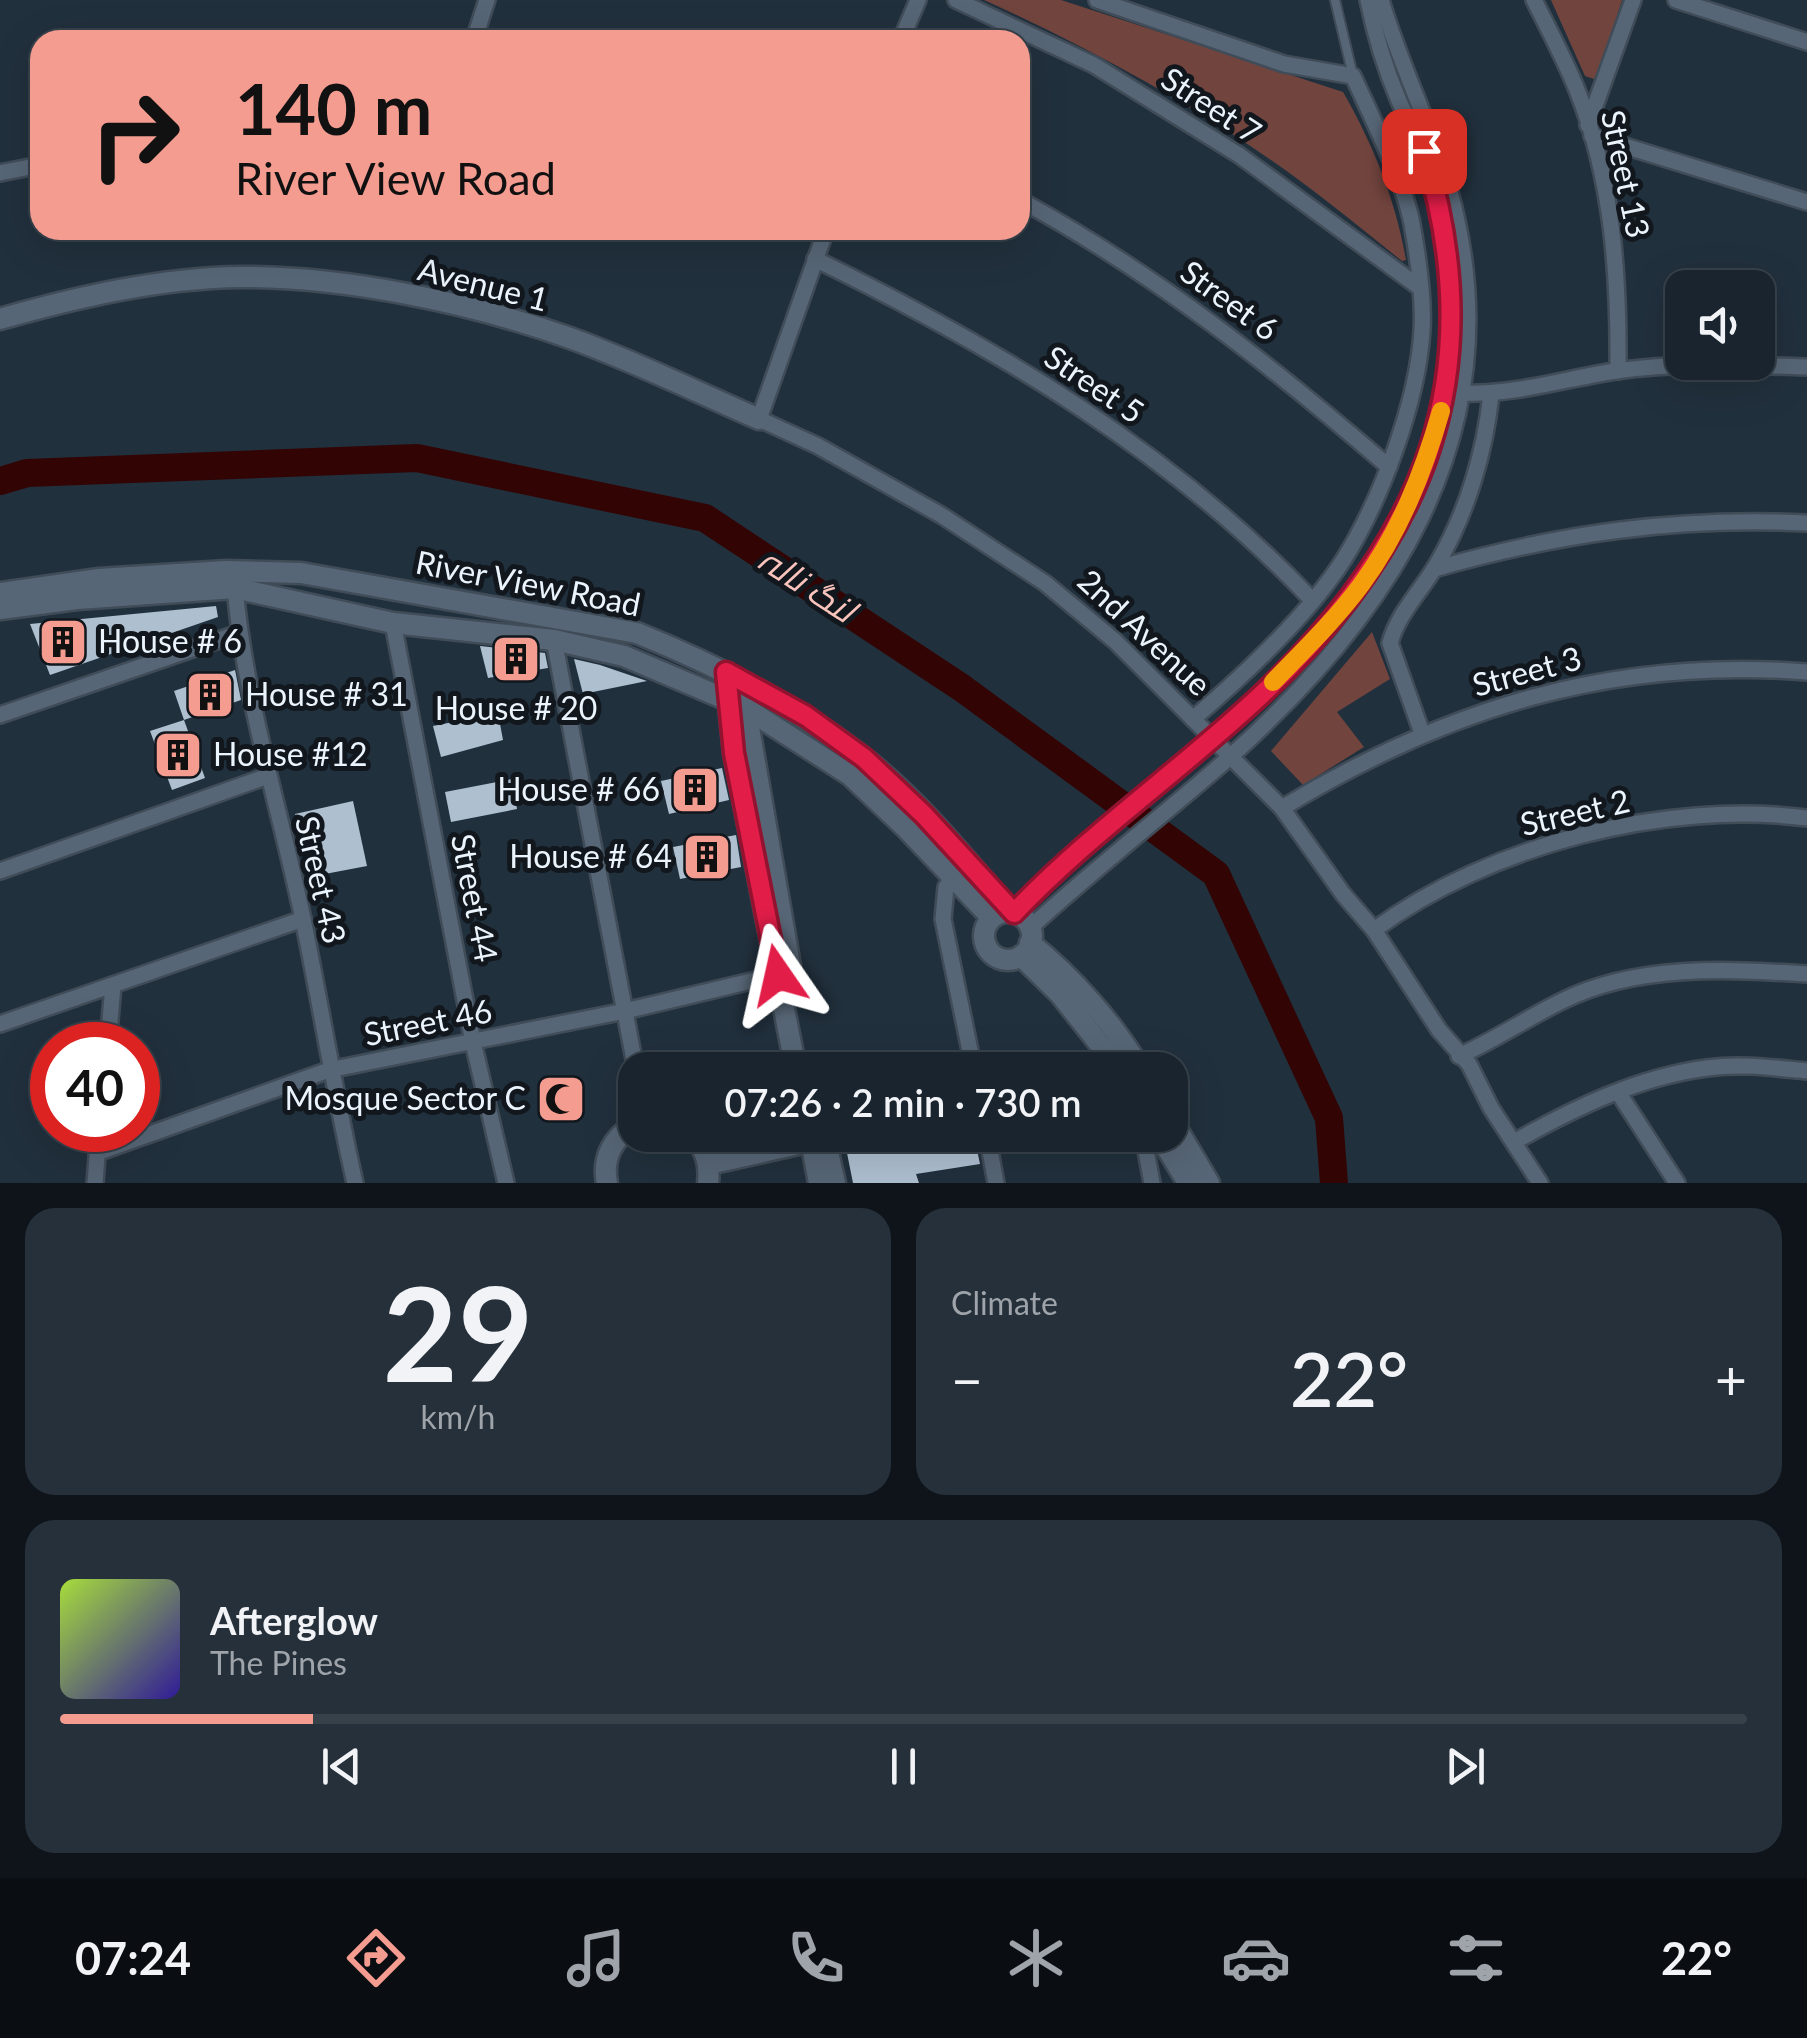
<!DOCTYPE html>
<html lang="en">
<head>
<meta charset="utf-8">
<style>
  :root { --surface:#19242e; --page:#26303a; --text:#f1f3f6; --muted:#9fa4aa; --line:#37414a; --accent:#f59c91 }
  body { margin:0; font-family:Lato,Cairo,sans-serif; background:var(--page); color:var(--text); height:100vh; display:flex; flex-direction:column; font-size:38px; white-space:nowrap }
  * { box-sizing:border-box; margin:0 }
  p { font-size:32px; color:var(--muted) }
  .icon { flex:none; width:55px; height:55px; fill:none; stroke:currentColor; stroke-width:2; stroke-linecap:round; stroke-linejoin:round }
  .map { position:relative; height:1183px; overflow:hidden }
  .drawer { display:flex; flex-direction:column; gap:25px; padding:25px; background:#0e1419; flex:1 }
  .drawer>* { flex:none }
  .top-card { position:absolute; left:30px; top:30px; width:1000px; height:210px; border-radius:30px; box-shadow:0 10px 40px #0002,0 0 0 2px var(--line); background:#f59c91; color:#111; overflow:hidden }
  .tools { position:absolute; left:1665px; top:270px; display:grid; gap:20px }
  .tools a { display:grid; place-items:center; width:110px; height:110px; border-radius:20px; background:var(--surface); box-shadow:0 10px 40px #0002,0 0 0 2px var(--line); font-size:50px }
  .speed { position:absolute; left:30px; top:1022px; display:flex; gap:20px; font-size:50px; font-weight:700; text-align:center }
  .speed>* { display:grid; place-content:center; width:130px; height:130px; border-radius:50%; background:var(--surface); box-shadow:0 10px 40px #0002,0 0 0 2px var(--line); line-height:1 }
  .speed .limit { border:15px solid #d22; background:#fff; color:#111 }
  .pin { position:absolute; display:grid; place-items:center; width:85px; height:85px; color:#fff; margin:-42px; border-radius:20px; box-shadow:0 5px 15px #0006 }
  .me { position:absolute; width:110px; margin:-55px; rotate:349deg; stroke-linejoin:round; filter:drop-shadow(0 0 8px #0008) }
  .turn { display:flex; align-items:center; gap:35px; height:210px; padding:0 40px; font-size:45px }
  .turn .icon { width:130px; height:130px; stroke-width:2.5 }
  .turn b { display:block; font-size:70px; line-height:85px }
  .big { font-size:75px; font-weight:600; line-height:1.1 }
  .drawer .card { flex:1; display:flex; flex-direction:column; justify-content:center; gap:15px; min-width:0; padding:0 35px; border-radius:30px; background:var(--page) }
  .drawer .dial { align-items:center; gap:0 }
  .dial b { font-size:130px; line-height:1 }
  .song { display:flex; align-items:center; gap:30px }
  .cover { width:120px; height:120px; border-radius:15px; background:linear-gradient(135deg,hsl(80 70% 55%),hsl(250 70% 35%)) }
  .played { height:10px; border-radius:5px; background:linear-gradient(90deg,var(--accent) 15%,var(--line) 15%) }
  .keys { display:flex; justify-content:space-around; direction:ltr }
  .heat { display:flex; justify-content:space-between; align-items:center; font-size:55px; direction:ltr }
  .drawer .tiles { flex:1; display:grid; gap:25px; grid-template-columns:1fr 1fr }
  .card:last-child { grid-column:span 2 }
  .trip { position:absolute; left:618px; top:1052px; width:570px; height:100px; border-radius:30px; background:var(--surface); box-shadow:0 10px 40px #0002,0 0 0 2px var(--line); font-weight:600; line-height:100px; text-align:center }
  .dock { display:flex; height:160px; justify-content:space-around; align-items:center; background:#0a0e12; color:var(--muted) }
  .dock .icon { width:70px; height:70px }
  .dock .current { color:var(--accent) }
  .dock b { font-size:45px; color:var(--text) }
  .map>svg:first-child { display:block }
</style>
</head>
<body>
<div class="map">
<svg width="1807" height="1183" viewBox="0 0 1807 1183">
  <rect width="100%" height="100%" fill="#21303d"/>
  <g fill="#72443e">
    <path d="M984 0H1061L1343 92C1373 144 1396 201 1406 260L1402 261C1368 234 1334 206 1299 180 1202 109 1094 50 984 0Z"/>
    <path d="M1551 0H1622L1598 75 1594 79 1585 76Z"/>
    <path d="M1372 632 1390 679 1337 712 1364 747 1303 785 1271 751Z"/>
  </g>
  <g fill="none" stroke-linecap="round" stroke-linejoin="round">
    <path stroke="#320404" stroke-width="28" d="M0 481 27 473 417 458 705 518 962 688 1216 874 1329 1118 1334 1183"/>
  </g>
  <g fill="#aebfd0">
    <path d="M216 606 218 617 50 675 30 624Z"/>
    <path d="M480 646 545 653 548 668 488 678Z"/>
    <path d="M574 659 600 665 647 681 583 694Z"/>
    <path d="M235 670 241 700 184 720 174 691Z"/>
    <path d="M498 713 503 740 441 757 433 726Z"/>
    <path d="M184 720 205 778 172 790 150 731Z"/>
    <path d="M722 768 729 800 669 814 661 781Z"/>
    <path d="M512 779 517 809 451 822 445 792Z"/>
    <path d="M353 801 367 866 309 877 295 814Z"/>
    <path d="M736 835 741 867 680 879 673 847Z"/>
    <path d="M939 1135H974L980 1164 916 1174 919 1183H853L847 1153Z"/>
    <path d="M1003 1135H1066L1069 1149 1006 1154Z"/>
  </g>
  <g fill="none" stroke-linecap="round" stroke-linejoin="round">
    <g stroke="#404c58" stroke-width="12">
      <path id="service" d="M1335 0 1353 76"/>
    </g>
    <g stroke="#404c58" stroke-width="20">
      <g id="minor">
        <path d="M956 0 1094 65 1239 155 1419 287"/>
        <path d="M1097 0 1284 64 1353 76C1372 118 1404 181 1412 224 1418 257 1424 297 1422 330 1418 401 1381 500 1344 559 1309 614 1243 676 1193 719"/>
        <path d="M1534 0C1549 30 1565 60 1577 90 1613 180 1619 276 1618 371"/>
        <path d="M1676 0 1807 42"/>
        <path d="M474 40 487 0"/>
        <path d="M901 40 918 0"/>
        <path d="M1588 125 1633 0"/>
        <path d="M1592 136 1807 202"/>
        <path d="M0 173 40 165"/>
        <path d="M1020 200C1156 274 1273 367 1389 467"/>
        <path d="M826 230 759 419 818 446 941 515 1045 583 1115 641 1282 808 1343 894 1374 930 1439 1030 1469 1064 1491 1108 1540 1183"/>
        <path d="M815 259C997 348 1171 451 1311 599"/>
        <path d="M1463 393C1515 395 1564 379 1615 371 1678 362 1744 365 1807 367"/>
        <path d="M1434 569C1561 533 1675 517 1807 523"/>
        <path d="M235 588C245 701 280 809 303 919 321 1007 335 1095 355 1183"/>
        <path d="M393 623 473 1042 506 1183"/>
        <path d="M554 640 636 1070"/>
        <path d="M0 715 239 633"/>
        <path d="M1422 733 1390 643C1398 613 1422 590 1437 564 1467 513 1485 452 1491 394"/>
        <path d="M1282 808C1447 708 1613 657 1807 672"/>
        <path d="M0 871 268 776"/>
        <path d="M954 877 946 887 943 919 974 1070"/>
        <path d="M1014 913C1161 761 1370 652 1433 438 1450 380 1456 319 1449 258 1444 223 1437 189 1425 156 1419 137 1407 119 1399 101 1385 68 1375 35 1368 0"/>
        <path d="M1030 928C1095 868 1165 814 1231 756 1388 615 1505 441 1457 221 1441 144 1403 75 1381 0"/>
        <path d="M1374 930C1489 845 1665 800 1807 818"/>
        <path d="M0 1024 303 919"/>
        <path d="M108 1045 113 985"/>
        <path d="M1459 1056C1495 1040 1527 1018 1562 1001 1636 964 1727 969 1807 974"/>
        <path d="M1618 1092 1677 1183"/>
        <path d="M987 1135 996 1183"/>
        <path d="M1143 1135 1152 1183"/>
        <path d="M1514 1142C1574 1108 1638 1077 1707 1068 1740 1063 1775 1068 1807 1071"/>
        <path d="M97 1153 329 1070 625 1011 777 975"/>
        <path d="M95 1183 99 1130"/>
      </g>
    </g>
    <g stroke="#404c58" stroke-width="25">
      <g id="tertiary">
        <path d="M0 319C77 297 160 278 240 277 344 276 472 303 570 338 634 361 697 392 759 419"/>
        <path d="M0 593 99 579 226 571 301 573 637 633C716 665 792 703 860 755 916 798 964 857 1009 910"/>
        <path d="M0 609 77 599 235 588 393 623 554 640 624 656 744 707 850 775 907 829 991 917"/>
        <path d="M727 688 734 753 796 1070"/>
        <path d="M744 699 791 971"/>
        <circle cx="1008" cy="936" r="24"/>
        <path d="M1030 943C1073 978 1113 1023 1141 1070"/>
        <path d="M1021 956 1060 994 1120 1070"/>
        <path d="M1170 1117 1209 1183"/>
        <path d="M694 1135C706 1151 710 1164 708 1183"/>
        <path d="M810 1135 819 1183"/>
        <path d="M824 1135 835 1183"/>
        <path d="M1159 1135 1188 1183"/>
        <path d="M709 1164 825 1138"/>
        <path d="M607 1183C602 1158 613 1137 635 1125"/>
      </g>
    </g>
    <use href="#service" stroke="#576676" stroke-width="8"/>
    <use href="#minor" stroke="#576676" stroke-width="15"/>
    <use href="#tertiary" stroke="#576676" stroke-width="20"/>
  </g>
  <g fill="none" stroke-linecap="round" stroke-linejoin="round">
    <g stroke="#92132f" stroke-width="25">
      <path id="route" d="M778 975 734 753 726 672 806 716 864 758 924 815 1014 913C1089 834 1180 771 1259 697 1425 541 1493 374 1424 151"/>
    </g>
    <use href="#route" stroke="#e11d48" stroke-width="18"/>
    <path stroke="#f59e0b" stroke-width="18" d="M1273 682C1303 651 1335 620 1361 585 1400 532 1423 473 1441 411"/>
  </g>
  <defs>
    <g id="building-square" transform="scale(2.5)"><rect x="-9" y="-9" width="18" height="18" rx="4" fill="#f59c91" stroke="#11171d"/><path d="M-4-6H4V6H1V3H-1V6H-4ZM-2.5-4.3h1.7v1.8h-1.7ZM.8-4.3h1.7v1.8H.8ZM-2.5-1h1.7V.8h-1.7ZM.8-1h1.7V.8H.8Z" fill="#111"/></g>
    <g id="mosque-square" transform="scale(2.5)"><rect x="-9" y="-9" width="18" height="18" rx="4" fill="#f59c91" stroke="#11171d"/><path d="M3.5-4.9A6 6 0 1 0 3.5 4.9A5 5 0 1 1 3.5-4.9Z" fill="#111"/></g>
  </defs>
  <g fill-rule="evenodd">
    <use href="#building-square" x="63" y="642"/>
    <use href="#building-square" x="516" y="659"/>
    <use href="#building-square" x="210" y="695"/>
    <use href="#building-square" x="178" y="755"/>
    <use href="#building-square" x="695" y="790"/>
    <use href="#building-square" x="707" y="857"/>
    <use href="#mosque-square" x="561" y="1099"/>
  </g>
  <g text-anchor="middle" stroke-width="10" stroke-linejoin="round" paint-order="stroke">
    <g font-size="32" fill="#ebf4fd" stroke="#11171d">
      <text transform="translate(1211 106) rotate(33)" y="11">Street 7</text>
      <text transform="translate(1625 174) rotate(78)" y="11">Street 13</text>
      <text transform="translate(483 285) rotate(14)" y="11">Avenue 1</text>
      <text transform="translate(1229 301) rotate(36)" y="11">Street 6</text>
      <text transform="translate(1094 385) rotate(34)" y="11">Street 5</text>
      <text transform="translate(528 584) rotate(11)" y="11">River View Road</text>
      <text transform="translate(1144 633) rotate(43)" y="11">2nd Avenue</text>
      <text transform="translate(1527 672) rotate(-15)" y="11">Street 3</text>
      <text transform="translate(1575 813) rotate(-13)" y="11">Street 2</text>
      <text transform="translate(320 880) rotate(77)" y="11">Street 43</text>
      <text transform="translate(474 898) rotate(79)" y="11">Street 44</text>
      <text transform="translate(428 1023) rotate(-11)" y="11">Street 46</text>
    </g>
    <g font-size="32" fill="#ebf4fd" stroke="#11171d" text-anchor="start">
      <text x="98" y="653">House # 6</text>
      <text x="245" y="706">House # 31</text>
      <text x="516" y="720" text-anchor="middle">House # 20</text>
      <text x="213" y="766">House #12</text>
      <text x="660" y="801" text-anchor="end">House # 66</text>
      <text x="672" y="868" text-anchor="end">House # 64</text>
      <text x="526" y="1110" text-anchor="end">Mosque Sector C</text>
    </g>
    <g font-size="35" font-style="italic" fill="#fac4bd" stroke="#11171d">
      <text transform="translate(807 585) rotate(33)" y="12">لنگ نالہ</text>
    </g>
  </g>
</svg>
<div class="tools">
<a><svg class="icon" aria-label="sound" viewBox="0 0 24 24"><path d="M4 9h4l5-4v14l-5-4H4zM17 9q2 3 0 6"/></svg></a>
</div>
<div class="speed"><div class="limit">40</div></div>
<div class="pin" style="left:1424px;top:151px;background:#d93025"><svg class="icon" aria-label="arrive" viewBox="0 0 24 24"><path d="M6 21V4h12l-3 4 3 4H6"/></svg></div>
<svg class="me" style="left:778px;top:975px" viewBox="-20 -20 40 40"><path d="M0-17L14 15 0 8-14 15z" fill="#e11d48" stroke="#fff" stroke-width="4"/></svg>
<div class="trip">07:26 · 2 min · 730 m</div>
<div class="top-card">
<div class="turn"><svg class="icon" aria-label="right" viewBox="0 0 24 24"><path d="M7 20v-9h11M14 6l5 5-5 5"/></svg><div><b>140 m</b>River View Road</div></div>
</div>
</div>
<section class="drawer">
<div class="tiles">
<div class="card dial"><b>29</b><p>km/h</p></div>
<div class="card"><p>Climate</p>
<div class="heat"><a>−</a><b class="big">22°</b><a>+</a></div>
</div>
<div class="card">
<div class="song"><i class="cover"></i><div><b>Afterglow</b><p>The Pines</p></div></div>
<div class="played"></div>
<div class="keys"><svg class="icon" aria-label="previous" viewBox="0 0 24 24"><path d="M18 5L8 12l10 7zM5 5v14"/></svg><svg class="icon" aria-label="pause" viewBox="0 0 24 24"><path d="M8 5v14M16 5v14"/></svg><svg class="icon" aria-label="next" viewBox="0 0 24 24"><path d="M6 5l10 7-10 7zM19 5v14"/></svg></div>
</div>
</div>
</section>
<nav class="dock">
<b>07:24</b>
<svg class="icon current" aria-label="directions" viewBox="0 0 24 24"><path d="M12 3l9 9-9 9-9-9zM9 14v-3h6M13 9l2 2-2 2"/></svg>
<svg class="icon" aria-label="music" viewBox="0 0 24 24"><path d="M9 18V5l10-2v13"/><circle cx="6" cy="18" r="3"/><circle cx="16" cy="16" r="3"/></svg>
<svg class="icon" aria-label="phone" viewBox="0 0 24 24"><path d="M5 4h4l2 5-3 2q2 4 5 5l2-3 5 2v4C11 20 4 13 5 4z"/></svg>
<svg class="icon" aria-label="climate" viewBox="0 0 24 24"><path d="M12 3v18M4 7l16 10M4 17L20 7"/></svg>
<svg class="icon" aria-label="car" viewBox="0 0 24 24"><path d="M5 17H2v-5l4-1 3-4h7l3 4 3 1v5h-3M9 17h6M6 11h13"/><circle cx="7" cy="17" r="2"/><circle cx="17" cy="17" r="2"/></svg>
<svg class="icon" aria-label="filters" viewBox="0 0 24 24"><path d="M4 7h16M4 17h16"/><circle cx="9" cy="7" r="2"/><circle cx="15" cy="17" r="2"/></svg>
<b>22°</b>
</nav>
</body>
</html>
